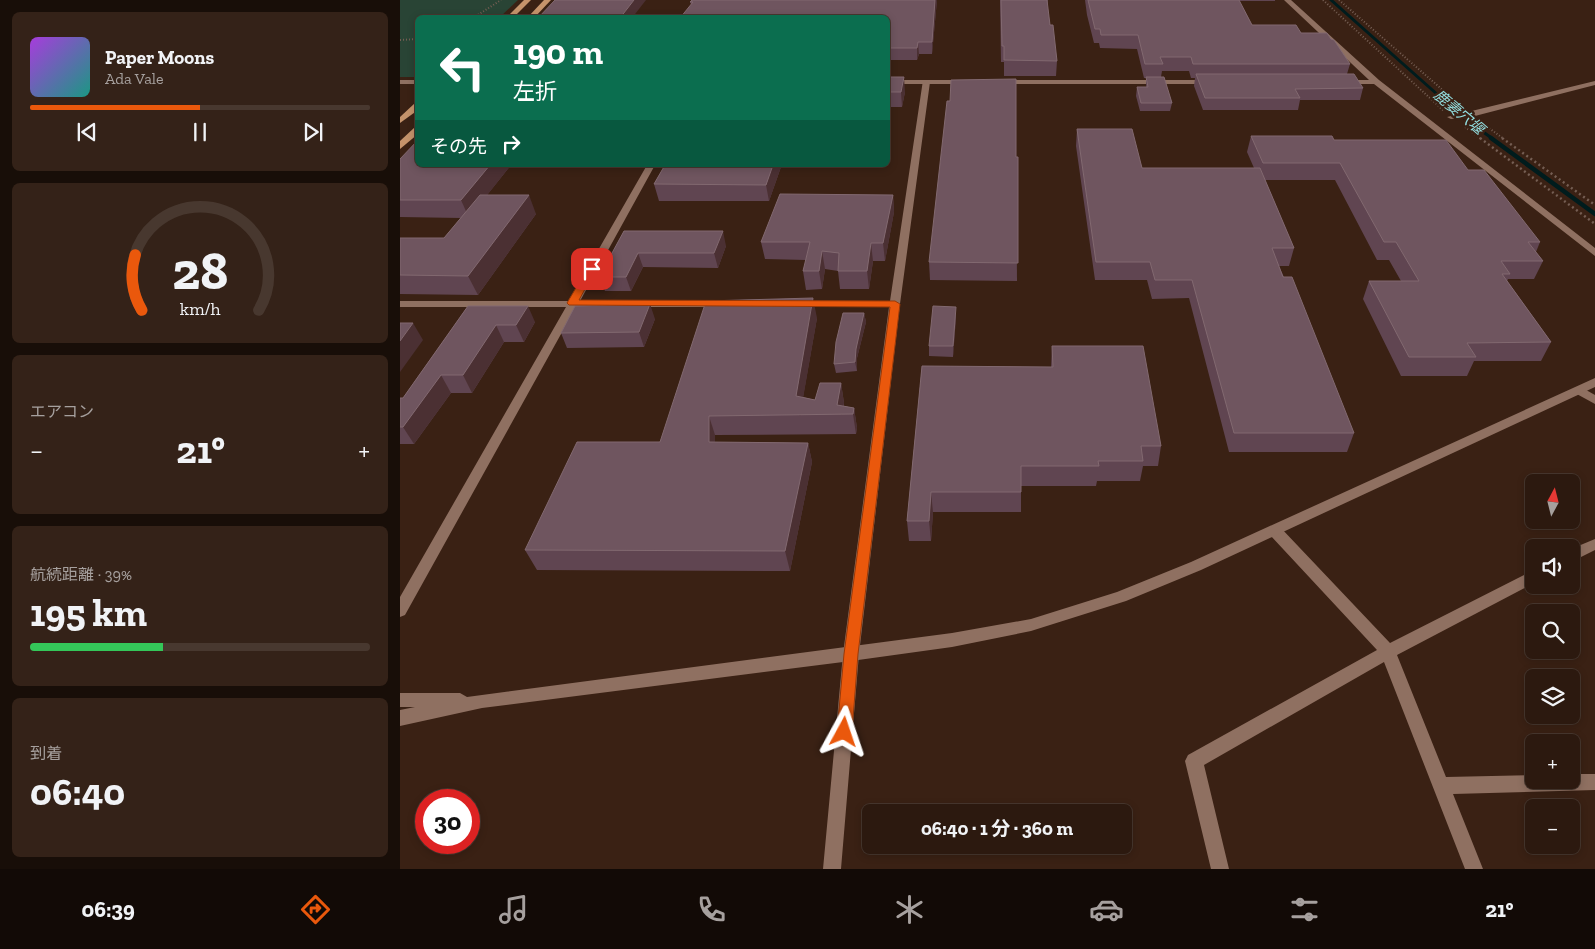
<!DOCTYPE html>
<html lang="ja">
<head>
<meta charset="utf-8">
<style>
  :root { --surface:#2c190f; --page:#342218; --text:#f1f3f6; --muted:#a6a09e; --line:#48382f; --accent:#ea580c }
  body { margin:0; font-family:"Zilla Slab","Noto Sans JP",serif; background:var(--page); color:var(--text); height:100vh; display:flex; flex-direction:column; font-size:19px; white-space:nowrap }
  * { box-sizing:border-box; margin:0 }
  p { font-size:16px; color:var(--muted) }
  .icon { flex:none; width:28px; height:28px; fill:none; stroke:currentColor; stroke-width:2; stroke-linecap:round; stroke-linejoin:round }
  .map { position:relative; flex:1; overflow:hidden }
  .sheet { display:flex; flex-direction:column; gap:12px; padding:12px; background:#180e08; width:400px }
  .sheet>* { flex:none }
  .hud { position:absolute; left:15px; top:15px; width:475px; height:152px; border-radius:8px; box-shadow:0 2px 8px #0003,0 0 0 1px var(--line); background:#0b6e4f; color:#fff; overflow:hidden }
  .needle { width:32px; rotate:7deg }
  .controls { position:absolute; left:1125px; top:474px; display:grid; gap:10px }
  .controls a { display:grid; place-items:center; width:55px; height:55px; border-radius:8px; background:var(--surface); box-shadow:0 2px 8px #0003,0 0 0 1px var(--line); font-size:25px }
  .speed { position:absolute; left:15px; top:789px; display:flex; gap:10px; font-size:25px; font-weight:700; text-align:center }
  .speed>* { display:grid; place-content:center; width:65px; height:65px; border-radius:50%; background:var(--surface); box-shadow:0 2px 8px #0003,0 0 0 1px var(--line); line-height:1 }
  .speed .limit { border:8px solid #d22; background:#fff; color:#111 }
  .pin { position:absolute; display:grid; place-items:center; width:42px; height:42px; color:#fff; margin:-21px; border-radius:10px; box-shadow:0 2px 8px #0006 }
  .me { position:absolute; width:55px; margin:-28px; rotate:5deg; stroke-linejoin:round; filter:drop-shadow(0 0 4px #0008) }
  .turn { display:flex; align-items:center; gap:18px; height:105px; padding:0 15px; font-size:22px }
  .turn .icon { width:65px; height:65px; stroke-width:2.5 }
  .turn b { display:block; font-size:35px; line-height:42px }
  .then { display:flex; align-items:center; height:48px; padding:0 15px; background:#0003; gap:10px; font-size:19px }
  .big { font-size:38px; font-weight:700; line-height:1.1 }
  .sheet .card { flex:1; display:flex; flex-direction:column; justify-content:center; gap:8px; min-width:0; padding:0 18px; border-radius:8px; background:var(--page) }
  .sheet .dial { align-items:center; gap:0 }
  .dial svg { height:130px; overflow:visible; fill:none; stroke:var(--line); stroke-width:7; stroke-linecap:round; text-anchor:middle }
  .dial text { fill:var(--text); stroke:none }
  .song { display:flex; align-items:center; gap:15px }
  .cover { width:60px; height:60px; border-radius:8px; background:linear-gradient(135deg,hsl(280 70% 55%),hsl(170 70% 35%)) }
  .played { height:5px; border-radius:2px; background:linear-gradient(90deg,var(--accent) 50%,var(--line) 50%) }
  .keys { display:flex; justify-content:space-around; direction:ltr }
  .heat { display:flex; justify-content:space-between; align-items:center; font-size:28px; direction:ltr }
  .charge { height:8px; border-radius:4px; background:linear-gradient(90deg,#34c759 39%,var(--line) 0) }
  .trip { position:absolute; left:462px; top:804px; width:270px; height:50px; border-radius:8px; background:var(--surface); box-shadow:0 2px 8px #0003,0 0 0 1px var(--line); font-weight:700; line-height:50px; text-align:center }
  .tabs { display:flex; height:80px; justify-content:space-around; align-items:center; background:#120a06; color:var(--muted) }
  .tabs .icon { width:35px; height:35px }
  .tabs .selected { color:var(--accent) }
  .tabs b { font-size:22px; color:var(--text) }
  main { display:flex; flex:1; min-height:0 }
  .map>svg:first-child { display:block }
</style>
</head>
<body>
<main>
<section class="sheet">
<div class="card">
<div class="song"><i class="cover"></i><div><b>Paper Moons</b><p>Ada Vale</p></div></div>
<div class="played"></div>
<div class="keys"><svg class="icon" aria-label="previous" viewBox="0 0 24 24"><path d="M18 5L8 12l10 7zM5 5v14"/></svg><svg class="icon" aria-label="pause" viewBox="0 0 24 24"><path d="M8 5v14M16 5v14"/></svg><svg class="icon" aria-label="next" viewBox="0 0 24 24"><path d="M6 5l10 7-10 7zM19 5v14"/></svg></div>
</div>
<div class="card dial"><svg viewBox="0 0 100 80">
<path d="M14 69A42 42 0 1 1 86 69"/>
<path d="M14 69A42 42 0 0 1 10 35" stroke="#ea580c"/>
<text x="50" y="56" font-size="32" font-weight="700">28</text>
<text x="50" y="72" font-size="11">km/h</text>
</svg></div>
<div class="card"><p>エアコン</p>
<div class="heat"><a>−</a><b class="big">21°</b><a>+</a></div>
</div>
<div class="card"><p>航続距離 · 39%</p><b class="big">195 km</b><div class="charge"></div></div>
<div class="card"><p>到着</p><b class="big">06:40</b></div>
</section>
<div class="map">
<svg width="1195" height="869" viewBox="0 0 1195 869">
  <rect width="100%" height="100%" fill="#3a2114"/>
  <path fill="#294435" d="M0 0H118L100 17 18 18 17 77H0Z"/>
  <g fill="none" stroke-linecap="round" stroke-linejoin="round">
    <path stroke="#001c1d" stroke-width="3" d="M931 0 1065 119 1093 139"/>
    <path stroke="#001c1d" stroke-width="4.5" d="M1091 138 1195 214"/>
    <g stroke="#755e53" stroke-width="2" stroke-dasharray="1 2" stroke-linecap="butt">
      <path d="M923 0 1044 111"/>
      <path d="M939 0 1060 105"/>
      <path d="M73 18 101 0"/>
      <path d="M0 40 18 39"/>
      <path d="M1082 123 1104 139"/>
      <path d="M1065 127 1081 139"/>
    </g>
    <g stroke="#755e53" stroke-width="2.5" stroke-dasharray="2 3" stroke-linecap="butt">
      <path d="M1080 138 1195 224"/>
      <path d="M1102 138 1195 205"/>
    </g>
    <g fill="#8f7061" fill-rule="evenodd">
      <path d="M523 80 530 82 500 304 459 654 441 869H423L443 654 489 307H397L392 304 397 301H490Z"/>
      <path d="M1195 81V85L1071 117 1051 119 1047 117Z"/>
      <path d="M247 165H255L180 301H322L327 304 322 307H176L5 615 0 617V597L166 307H0V301H169Z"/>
      <path d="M1179 386 1195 395V404L1175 393 1173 390Z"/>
      <path d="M875 526 880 527 990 643 1134 570V583L997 655 1046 777 1134 775V780H1171V774H1195V790L1053 794 1083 869H1065L984 662 804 765 829 869H811L785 761 788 755 977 650 870 535 868 531 870 527Z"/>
      <path d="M1195 539V550L1171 562V549Z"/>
    </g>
    <g fill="#8f7061" fill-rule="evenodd">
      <path d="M884 0H891L979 80 1195 248V256L974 84H939V80H969Z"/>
      <rect x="0" y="80" width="18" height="4"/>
      <path d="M488 80H567L571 82 567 84H488Z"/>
      <path d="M597 80H810L814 82 810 84H597Z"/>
      <path d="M1195 378V387L801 570 726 601 631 631 552 647 451 661 82 708 0 726V710L15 707H0V693H60L67 697 552 633 631 619 717 592 791 562Z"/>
    </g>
    <g fill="#c5936b" fill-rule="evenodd">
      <path d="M124 0H131L113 18H106Z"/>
      <path d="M144 0H151L134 18H127Z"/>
      <path d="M15 103H18V110L0 123V117Z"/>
      <path d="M15 127H18V134L0 149V141Z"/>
    </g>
  </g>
  <g fill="#604551">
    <path d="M537 0 532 54H519L517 60H488V18L291 4 290 2Z"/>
    <path d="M600 0H648L647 5 650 25 657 61 656 76H604V62H601Z"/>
    <path d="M685 0H875V1H839L852 25 901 33 950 64 947 74 963 88 960 100H900L898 110H803L794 86 795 78H791L789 71H762L761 77 772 103 770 111H740L736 96 737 87H746V78H744L737 49 700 48 699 43H694L687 15Z"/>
    <path d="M488 77 505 92 502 107H488Z"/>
    <path d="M677 129 742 168H854L847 152 851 136 934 140 1068 170 1140 242 1136 252 1143 261 1134 279H1108L1107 281 1151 342 1141 361H1074L1067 376H1001L963 299 969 281H1001L989 260H977L935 180H865L894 248 889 266H879L954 433 947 452H829L789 298 752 299 747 280H695L676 146Z"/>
    <path d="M616 157 617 281 530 280 529 262Z"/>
    <path d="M0 159 18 165H111L87 195 136 214 78 295 0 294V238H44L61 218 0 217Z"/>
    <path d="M265 165H439L438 167H381L369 201H259L254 184Z"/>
    <path d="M493 195 494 212 485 261H473L469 289H440L438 271 425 269 422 289 406 290 403 271 406 260 365 259 361 242Z"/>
    <path d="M224 231 326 246 318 268 243 267 231 291H205L199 277Z"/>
    <path d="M68 306 135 322 124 342H104L72 393H51L14 444H0V398H3Z"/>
    <path d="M464 313 466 322 457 358V371L436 373 434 364Z"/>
    <path d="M556 317 553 357 529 356V346Z"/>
    <path d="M417 318 403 397 415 400 441 383 444 403V406L454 408 457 428 456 434 315 435V442L408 443 412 462 390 571 137 570 125 550Z"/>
    <path d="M255 319 244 347 167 348 161 333Z"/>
    <path d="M652 346 761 446 758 466H743L740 481H697L696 486H621V512H533L531 541H509L507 521 522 366 651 367Z"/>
  </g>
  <g fill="#4b3033">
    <path d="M234 0H246L232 18H220Z"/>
    <path d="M535 0H537L532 54V42Z"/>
    <path d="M518 42 519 54 517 60V48Z"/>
    <path d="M504 77 505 92 502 107 501 92Z"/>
    <path d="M90 165H111L69 218 61 200Z"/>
    <path d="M373 165H381V167L369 201 366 185Z"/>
    <path d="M129 195 136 214 78 295 68 276Z"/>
    <path d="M493 195 494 212 485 261 483 243Z"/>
    <path d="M323 231 326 246 318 268 314 253Z"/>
    <path d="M471 243 473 261 469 289 467 271Z"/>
    <path d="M422 251 425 269 422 289 419 271Z"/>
    <path d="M238 253 243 267 231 291 226 277Z"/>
    <path d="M413 298 417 318 400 416 396 396Z"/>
    <path d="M250 304 255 319 244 347 239 332Z"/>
    <path d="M128 306 135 322 124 342 116 325Z"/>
    <path d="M556 307V317L553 357V346Z"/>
    <path d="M464 313 466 322 457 358V371L455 362 456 349Z"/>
    <path d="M13 323 23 340 0 372V341Z"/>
    <path d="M96 325 104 342 72 393 63 375Z"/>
    <path d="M41 375 51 393 14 444 3 427Z"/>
    <path d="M441 383 444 403 442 415 437 405Z"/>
    <path d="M454 408 457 428 456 434 453 414Z"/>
    <path d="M309 416 315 435V462L309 442Z"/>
    <path d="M408 443 412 462 390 571 385 551Z"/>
    <path d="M531 492 533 512 531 541 529 521Z"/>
  </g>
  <g fill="#6f555f" stroke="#826970">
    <path d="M155 0H234L220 18H138Z"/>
    <path d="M292 0H535L532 42H518L517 48H488V18H280L293 2H290Z"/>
    <path d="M601 0H647L650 25H653L657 61 604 60V46H602Z"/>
    <path d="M688 0H839L852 25H896L901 33H927L931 39 934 40 950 64H793L791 57H760L763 64H745L738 35H701L700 29H695Z"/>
    <path d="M796 74H954L963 88 895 89 900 98H805Z"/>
    <path d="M488 77H504L501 92H488Z"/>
    <path d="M746 77H764L772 103H741L737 87H748Z"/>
    <path d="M616 79V157H618V263L529 262 547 101H550L551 80Z"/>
    <path d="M677 129H732L742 168H860L894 248H872L883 277H892L954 433H834L792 280H755L750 262H696Z"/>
    <path d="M851 136H932L934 140H1046L1068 170H1084L1140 242H1128L1143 261H1101L1110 274H1102L1151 342 1067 343 1076 357H1009L969 281H1019L996 242H984L940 163H863Z"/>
    <path d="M18 140V165H90L61 200H0V159Z"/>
    <path d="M265 165H373L366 185 254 184Z"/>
    <path d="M380 194 493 195 483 243H471L467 271H438L439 253 422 251 419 271H403L410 242H361Z"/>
    <path d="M80 195H129L68 276 0 275V238H44Z"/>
    <path d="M224 231H323L314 253H238L226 277H199Z"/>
    <path d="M413 298 396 396 415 400 420 383H441L437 405 454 408 453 414 309 416V442L408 443 385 551 125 550 177 442H260L306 301Z"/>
    <path d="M250 304 239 332 161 333 175 306Z"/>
    <path d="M68 306H128L116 325H96L63 375H41L3 427H0V398H3Z"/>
    <path d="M533 306 556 307 553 346H529Z"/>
    <path d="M443 313H464L456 349 455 362 434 364 436 342Z"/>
    <path d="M0 323H13L0 341Z"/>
    <path d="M652 346H743L761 446H741L743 461H698L699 466H621V492H531L529 521H507L522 366 653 367Z"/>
  </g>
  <path fill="#ea580c" stroke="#983908" d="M192 266 196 269 179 300 495 301 500 304 458 654 452 732 450 738 444 740 439 738 437 732 444 654 490 307 169 305 167 303 187 269Z"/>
  <g text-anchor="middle" stroke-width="5" stroke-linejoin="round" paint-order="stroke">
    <g font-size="15" font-style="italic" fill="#93dee0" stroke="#3a2114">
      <text transform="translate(1059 112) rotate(40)" y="5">鹿妻穴堰</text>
    </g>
  </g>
</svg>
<div class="controls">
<a><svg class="needle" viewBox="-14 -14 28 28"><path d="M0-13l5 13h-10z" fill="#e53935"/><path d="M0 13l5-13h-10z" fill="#a6a09e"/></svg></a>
<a><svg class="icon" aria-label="sound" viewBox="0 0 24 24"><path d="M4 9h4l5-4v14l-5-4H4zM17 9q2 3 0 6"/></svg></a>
<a><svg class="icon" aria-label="search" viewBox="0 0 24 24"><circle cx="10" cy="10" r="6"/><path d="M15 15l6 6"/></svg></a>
<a><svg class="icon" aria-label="layers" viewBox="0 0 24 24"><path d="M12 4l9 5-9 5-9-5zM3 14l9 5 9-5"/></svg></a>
<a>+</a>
<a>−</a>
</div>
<div class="speed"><div class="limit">30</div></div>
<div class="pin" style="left:192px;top:269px;background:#d93025"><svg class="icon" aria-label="arrive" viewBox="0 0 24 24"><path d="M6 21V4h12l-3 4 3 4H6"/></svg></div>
<svg class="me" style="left:444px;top:732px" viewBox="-20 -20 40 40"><path d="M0-17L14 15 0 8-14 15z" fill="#ea580c" stroke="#fff" stroke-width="4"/></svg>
<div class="trip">06:40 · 1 分 · 360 m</div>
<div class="hud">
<div class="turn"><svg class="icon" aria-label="left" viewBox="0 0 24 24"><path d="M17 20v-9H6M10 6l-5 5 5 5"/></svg><div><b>190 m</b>左折</div></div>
<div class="then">その先<svg class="icon" aria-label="right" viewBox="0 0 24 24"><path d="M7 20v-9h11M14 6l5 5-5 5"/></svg></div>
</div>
</div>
</main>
<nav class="tabs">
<b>06:39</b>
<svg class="icon selected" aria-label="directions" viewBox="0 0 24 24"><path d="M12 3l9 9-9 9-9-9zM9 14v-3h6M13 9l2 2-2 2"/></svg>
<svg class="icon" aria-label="music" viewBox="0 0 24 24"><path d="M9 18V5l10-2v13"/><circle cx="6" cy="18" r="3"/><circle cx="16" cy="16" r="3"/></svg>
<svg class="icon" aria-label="phone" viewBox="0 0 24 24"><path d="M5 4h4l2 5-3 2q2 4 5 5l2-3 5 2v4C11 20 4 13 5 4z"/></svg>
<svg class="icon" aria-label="climate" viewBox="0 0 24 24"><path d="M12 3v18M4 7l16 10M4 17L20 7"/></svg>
<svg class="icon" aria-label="car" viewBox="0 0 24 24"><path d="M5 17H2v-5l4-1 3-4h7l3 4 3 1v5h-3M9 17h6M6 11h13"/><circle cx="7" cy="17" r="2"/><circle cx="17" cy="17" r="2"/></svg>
<svg class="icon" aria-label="filters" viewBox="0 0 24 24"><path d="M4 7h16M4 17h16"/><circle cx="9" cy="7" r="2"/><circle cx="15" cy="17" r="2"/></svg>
<b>21°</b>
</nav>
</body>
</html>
